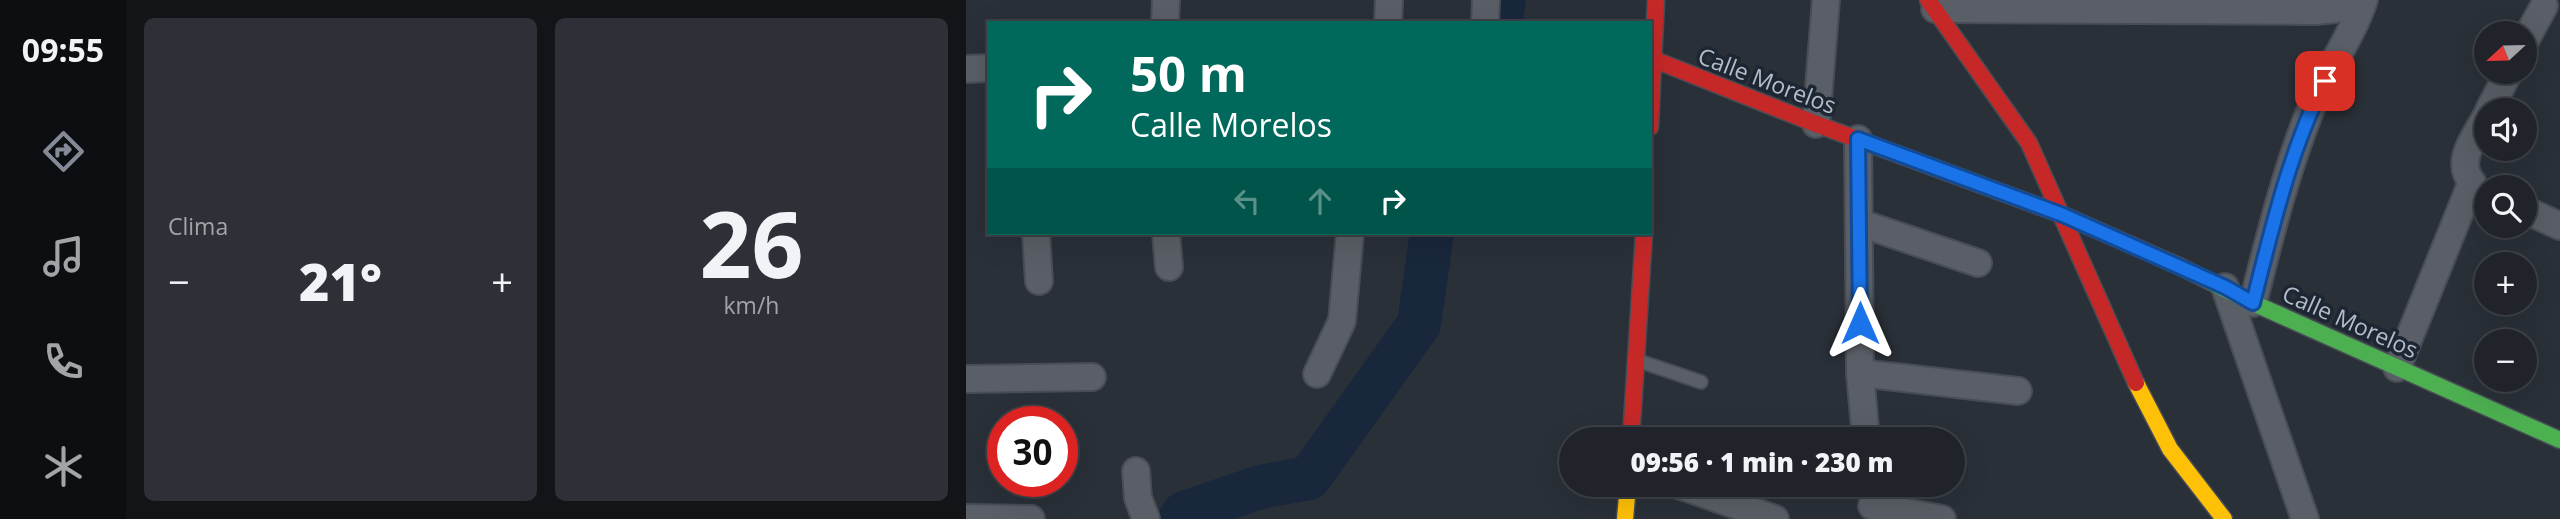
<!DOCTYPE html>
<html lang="es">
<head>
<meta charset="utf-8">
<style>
  :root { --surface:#20242a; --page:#2d3036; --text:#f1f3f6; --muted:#a2a4a8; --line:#3d4147; --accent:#848b96 }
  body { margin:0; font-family:"Open Sans",sans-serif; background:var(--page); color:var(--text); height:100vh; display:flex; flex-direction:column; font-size:26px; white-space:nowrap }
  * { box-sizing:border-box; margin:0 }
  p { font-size:23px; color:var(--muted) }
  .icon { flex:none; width:38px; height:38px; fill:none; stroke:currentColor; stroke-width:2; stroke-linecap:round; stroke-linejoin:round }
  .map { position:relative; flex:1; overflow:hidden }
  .details { display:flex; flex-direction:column; gap:18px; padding:18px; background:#121417; width:840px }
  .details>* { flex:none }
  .guide { position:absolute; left:21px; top:21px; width:665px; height:214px; border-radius:0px; box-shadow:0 7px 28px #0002,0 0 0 2px var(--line); background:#00695c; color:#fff; overflow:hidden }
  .needle { width:46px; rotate:248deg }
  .buttons { position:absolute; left:1508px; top:21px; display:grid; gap:14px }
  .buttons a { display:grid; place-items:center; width:63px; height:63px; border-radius:50%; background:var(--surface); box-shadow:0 7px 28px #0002,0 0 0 2px var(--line); font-size:35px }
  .speed { position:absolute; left:21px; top:406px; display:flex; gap:14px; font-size:35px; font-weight:700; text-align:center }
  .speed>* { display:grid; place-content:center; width:91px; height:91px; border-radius:50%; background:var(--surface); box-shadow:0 7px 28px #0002,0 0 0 2px var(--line); line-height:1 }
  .speed .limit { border:10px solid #d22; background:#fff; color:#111 }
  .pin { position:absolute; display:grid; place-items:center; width:60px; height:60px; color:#fff; margin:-30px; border-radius:14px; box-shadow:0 4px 10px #0006 }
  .me { position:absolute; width:77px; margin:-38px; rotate:0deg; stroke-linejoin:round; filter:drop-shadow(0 0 5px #0008) }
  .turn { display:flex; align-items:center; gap:24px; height:147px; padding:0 28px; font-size:32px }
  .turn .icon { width:91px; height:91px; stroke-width:2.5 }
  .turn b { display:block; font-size:49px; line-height:60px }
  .lanes { display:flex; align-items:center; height:66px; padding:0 28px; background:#0003; justify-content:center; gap:35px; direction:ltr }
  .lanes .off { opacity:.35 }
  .big { font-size:52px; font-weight:800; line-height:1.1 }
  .details .widget { flex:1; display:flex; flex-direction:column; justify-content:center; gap:10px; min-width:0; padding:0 24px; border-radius:10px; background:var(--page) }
  .details .dial { align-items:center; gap:0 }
  .dial b { font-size:91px; line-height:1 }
  .heat { display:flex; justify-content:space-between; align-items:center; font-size:38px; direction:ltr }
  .details .tiles { flex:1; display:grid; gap:18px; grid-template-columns:repeat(2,1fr) }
  .trip { position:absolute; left:593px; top:427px; width:406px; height:70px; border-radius:35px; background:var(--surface); box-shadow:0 7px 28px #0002,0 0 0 2px var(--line); font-weight:800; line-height:70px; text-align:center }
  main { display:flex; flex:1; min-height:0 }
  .dock { display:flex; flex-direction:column; width:126px; justify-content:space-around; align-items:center; background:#0d0e11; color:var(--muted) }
  .dock .icon { width:49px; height:49px }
  .dock .on { color:var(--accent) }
  .dock b { font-size:32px; color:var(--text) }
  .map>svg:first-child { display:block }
</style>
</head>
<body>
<main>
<nav class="dock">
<b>09:55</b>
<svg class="icon on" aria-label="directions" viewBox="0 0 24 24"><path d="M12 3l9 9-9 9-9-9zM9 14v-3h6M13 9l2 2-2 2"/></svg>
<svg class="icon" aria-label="music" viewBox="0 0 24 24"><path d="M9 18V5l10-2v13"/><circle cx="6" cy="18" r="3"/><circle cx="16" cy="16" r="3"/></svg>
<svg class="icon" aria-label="phone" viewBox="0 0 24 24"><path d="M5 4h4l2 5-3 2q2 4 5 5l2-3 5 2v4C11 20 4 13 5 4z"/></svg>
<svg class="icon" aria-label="climate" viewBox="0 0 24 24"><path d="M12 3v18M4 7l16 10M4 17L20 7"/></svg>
</nav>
<section class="details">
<div class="tiles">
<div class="widget"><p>Clima</p>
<div class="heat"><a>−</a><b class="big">21°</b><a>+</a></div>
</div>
<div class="widget dial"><b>26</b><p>km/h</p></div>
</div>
</section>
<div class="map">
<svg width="1594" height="519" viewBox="0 0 1594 519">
  <rect width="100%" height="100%" fill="#2a3038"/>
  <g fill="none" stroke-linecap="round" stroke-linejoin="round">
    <g stroke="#19273c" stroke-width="44">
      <path d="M534 23 538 0"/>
      <path d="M214 519 218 513 294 487 343 478 453 324 466 233"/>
    </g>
    <g stroke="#484c55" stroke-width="16">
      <path id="lane" d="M673 361 735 382"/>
    </g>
    <g stroke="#484c55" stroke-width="30">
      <g id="street">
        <path d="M969 9 1349 11 1370 9 1394 0"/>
        <path d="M199 23 200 0"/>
        <path d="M422 23 423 0"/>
        <path d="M519 23 520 0"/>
        <path d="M1559 41 1578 6"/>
        <path d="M0 69 23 68"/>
        <path d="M1523 110 1543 72"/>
        <path d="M850 124 860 0"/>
        <path d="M892 139 894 373 900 439"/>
        <path d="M1559 210 1594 226"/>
        <path d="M894 223 1012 263"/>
        <path d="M70 233 73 281"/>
        <path d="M200 233 203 267"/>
        <path d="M1259 287 1339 519"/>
        <path d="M1287 303C1304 235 1321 166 1348 101 1363 67 1386 36 1398 0"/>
        <path d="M1431 368 1506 182C1488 161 1510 136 1521 115"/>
        <path d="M894 373 1052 391"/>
        <path d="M351 374 376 321 384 233"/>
        <path d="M0 379 126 377"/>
        <path d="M170 471 172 498 180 519"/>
        <path d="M713 485 809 519"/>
        <path d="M906 506 976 519"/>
        <path d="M0 518 65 519"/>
      </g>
    </g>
    <g stroke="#484c55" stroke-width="19">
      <path id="fast" d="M1215 267 1287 303 1594 440"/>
    </g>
    <g stroke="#484c55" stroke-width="19">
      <g id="slow">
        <path d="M1170 383 1204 449 1258 519"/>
        <path d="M659 519 662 485"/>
      </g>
    </g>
    <g stroke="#484c55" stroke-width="19">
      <g id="jam">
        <path d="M962 0 1063 143 1170 383"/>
        <path d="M684 58 850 124 1097 215 1215 267"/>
        <path d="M684 127 690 0"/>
        <path d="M665 439 678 233"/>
      </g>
    </g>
    <use href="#lane" stroke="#5a5e66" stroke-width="12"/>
    <use href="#street" stroke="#5a5e66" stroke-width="26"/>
    <use href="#fast" stroke="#4caf50" stroke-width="16"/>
    <use href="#slow" stroke="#ffc107" stroke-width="16"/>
    <use href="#jam" stroke="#c62828" stroke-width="16"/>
  </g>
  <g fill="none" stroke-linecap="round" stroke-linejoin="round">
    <g stroke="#114b97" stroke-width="18">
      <path id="route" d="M894 323 892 139 1097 215 1259 287 1287 303C1306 228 1324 150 1359 81"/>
    </g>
    <use href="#route" stroke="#1a73e8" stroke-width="12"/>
  </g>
  <g text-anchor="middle" stroke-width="7" stroke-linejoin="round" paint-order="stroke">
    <g font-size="23" fill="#b4bcc9" stroke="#1d2633">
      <text transform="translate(801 81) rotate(21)" y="8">Calle Morelos</text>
      <text transform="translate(1384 322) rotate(24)" y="8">Calle Morelos</text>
    </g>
  </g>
</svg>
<div class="buttons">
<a><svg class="needle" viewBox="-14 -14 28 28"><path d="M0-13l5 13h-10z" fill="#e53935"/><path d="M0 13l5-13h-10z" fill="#a2a4a8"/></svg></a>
<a><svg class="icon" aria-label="sound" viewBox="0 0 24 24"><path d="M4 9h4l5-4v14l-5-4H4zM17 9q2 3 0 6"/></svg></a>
<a><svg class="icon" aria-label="search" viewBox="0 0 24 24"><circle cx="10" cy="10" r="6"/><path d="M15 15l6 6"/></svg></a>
<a>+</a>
<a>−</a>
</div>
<div class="speed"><div class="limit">30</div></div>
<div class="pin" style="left:1359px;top:81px;background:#d93025"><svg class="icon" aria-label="arrive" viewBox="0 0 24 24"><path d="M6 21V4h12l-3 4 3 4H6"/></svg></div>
<svg class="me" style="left:894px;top:323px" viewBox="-20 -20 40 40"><path d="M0-17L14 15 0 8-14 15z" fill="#1a73e8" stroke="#fff" stroke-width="4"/></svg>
<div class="trip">09:56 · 1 min · 230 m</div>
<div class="guide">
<div class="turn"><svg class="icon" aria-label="right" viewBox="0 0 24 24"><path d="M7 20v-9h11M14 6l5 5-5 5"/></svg><div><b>50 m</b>Calle Morelos</div></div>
<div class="lanes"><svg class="icon off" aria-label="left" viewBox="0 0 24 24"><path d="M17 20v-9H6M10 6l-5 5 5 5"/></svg><svg class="icon off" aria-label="ahead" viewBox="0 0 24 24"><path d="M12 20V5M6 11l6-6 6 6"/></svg><svg class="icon" aria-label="right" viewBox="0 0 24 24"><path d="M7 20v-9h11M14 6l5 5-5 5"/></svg></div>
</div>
</div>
</main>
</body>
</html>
